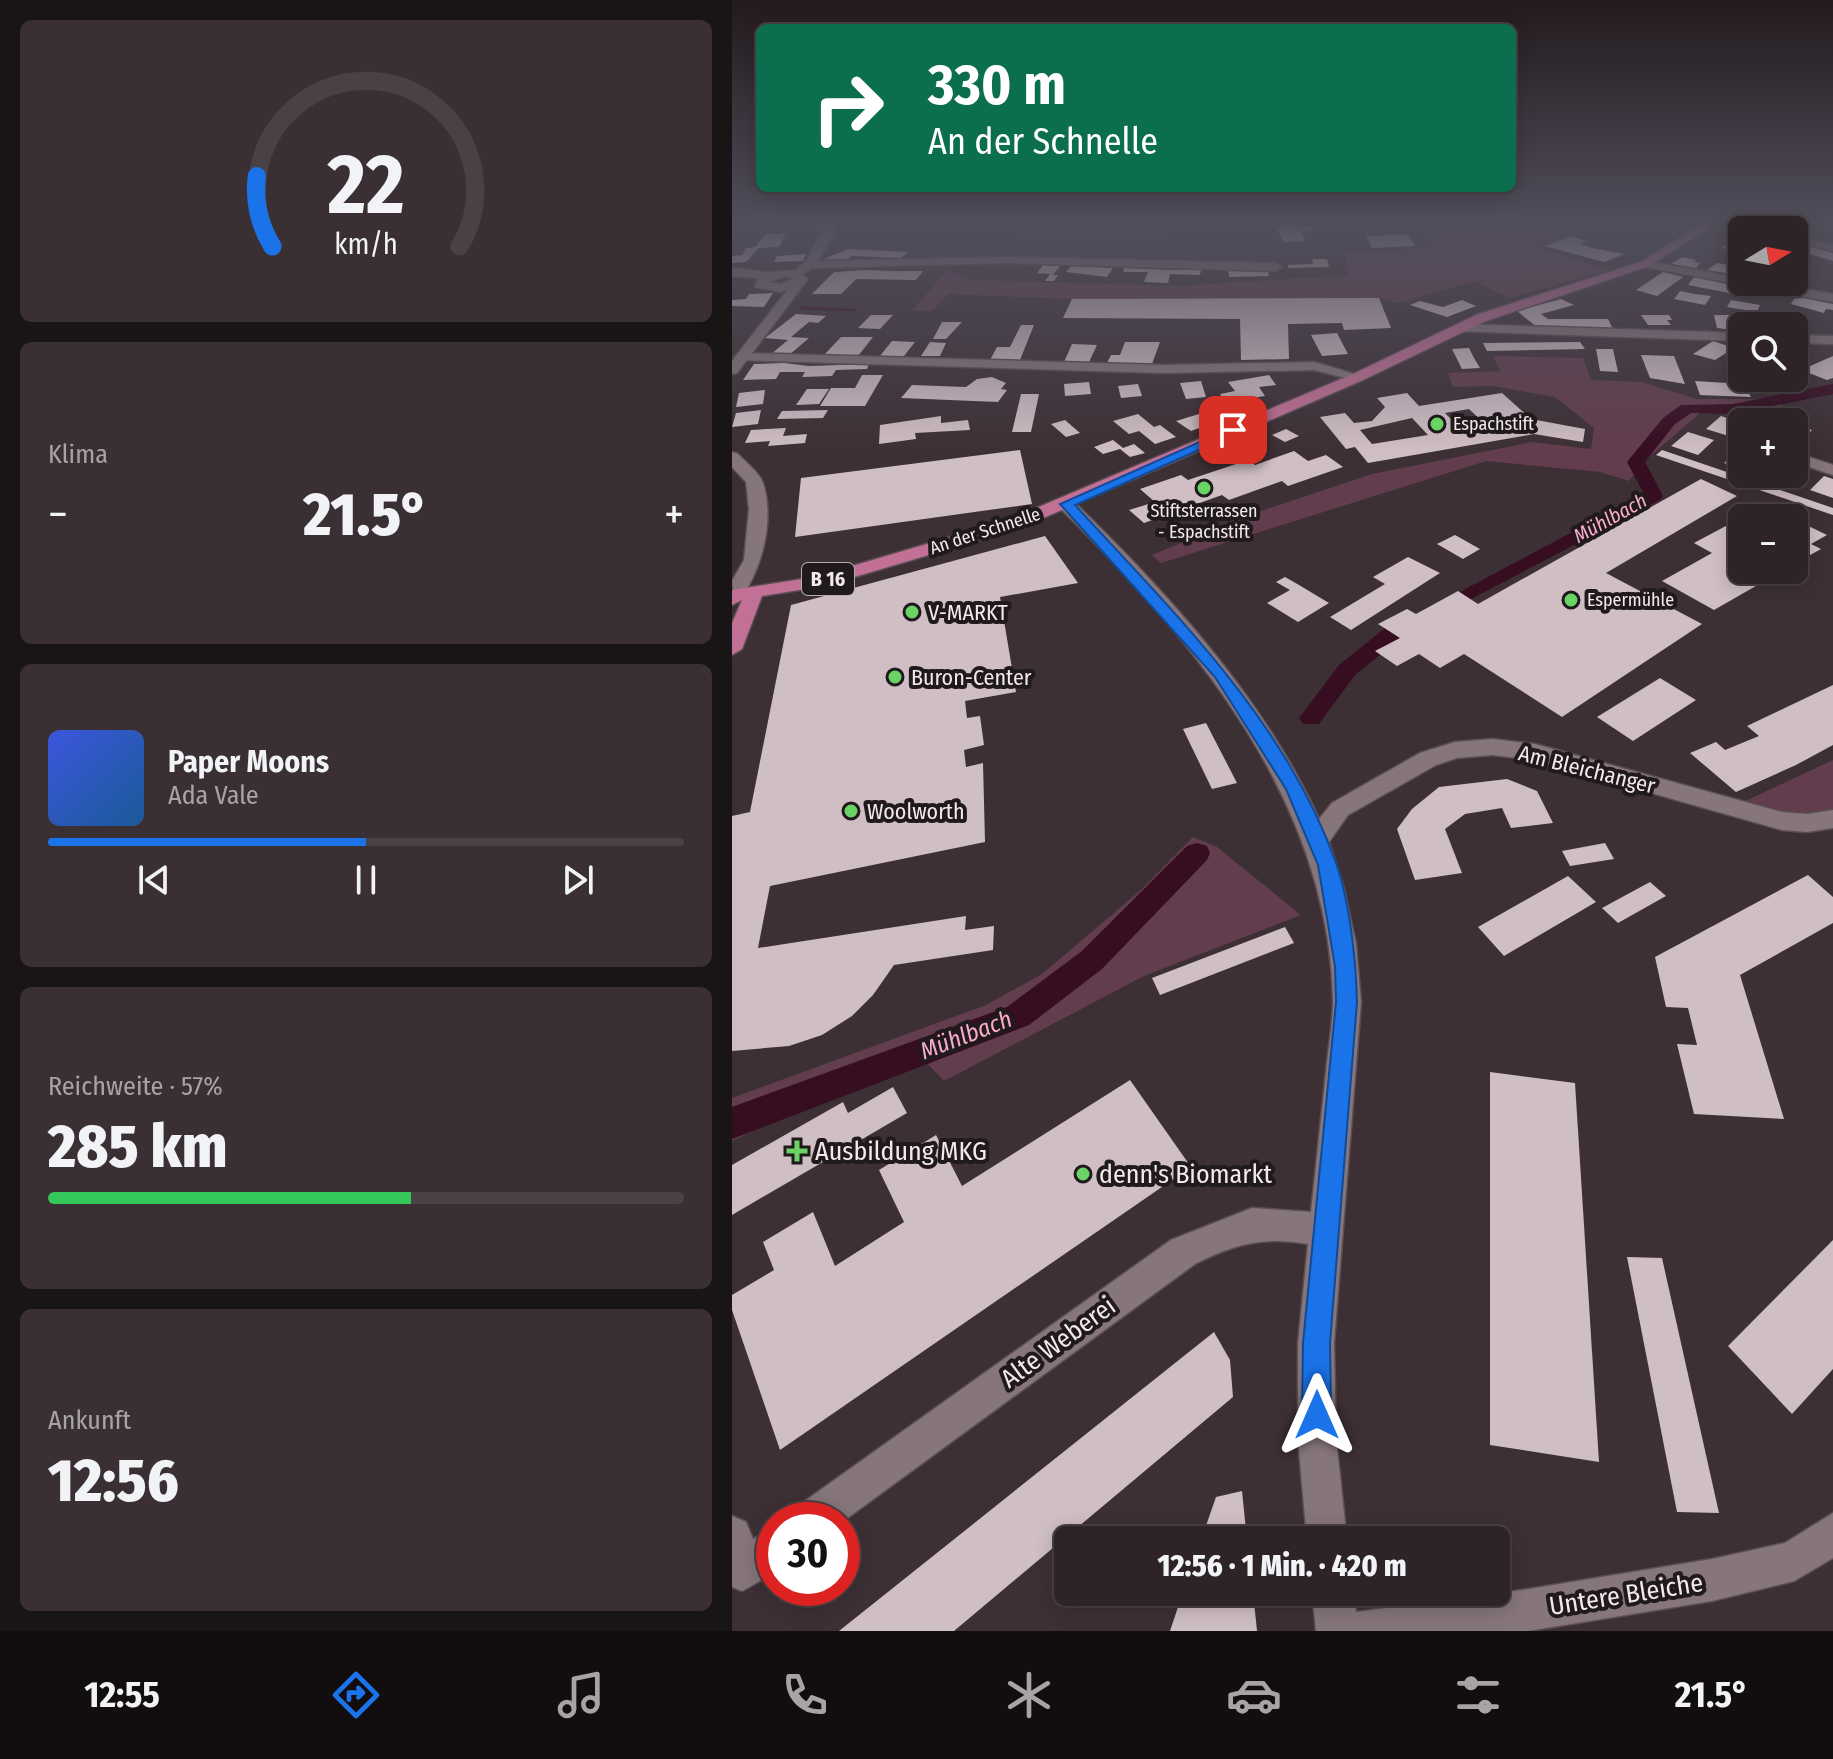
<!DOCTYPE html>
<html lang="de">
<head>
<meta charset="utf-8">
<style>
  :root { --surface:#2e2428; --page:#3a3034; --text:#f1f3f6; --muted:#a7a4a8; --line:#494145; --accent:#1a73e8 }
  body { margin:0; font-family:"Fira Sans Condensed",sans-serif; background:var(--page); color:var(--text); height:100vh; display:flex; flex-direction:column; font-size:30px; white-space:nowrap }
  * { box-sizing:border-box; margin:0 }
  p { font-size:26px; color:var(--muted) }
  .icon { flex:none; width:44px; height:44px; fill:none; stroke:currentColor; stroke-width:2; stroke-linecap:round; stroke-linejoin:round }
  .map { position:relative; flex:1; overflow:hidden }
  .drawer { display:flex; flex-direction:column; gap:20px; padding:20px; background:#191416; width:732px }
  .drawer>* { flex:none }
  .guide { position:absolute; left:24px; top:24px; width:760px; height:168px; border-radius:12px; box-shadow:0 4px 20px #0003,0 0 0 2px var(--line); background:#0b6e4f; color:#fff; overflow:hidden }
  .needle { width:52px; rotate:80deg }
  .buttons { position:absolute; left:996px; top:216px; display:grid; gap:16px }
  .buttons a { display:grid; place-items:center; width:80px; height:80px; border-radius:12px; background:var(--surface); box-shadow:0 4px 20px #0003,0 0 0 2px var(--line); font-size:40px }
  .speed { position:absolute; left:24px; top:1502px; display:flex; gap:16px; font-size:40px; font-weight:700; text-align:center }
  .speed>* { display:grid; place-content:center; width:104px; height:104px; border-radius:50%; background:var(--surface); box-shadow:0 4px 20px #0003,0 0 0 2px var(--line); line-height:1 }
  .speed .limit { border:12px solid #d22; background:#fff; color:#111 }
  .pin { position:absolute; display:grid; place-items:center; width:68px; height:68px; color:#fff; margin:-34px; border-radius:16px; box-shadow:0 4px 12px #0006 }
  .me { position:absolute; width:88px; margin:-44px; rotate:0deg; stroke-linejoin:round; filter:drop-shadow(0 0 6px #0008) }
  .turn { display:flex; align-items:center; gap:28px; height:168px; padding:0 40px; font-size:36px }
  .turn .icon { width:104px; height:104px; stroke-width:2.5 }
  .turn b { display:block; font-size:56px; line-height:68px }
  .big { font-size:60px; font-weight:800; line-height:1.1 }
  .drawer .card { flex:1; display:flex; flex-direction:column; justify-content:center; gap:12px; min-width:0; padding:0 28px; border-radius:12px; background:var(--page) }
  .drawer .dial { align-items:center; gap:0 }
  .dial svg { height:208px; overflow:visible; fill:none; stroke:var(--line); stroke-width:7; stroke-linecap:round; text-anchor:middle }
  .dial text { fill:var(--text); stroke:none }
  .song { display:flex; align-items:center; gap:24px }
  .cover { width:96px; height:96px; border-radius:12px; background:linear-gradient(135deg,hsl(230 70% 55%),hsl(210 70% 35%)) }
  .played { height:8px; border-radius:4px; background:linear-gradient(90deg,var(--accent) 50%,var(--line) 50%) }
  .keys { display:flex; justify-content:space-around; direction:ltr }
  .heat { display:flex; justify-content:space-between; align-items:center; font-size:44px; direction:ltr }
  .charge { height:12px; border-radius:6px; background:linear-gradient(90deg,#34c759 57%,var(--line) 0) }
  .trip { position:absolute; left:322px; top:1526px; width:456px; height:80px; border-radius:12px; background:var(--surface); box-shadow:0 4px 20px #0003,0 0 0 2px var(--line); font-weight:800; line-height:80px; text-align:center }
  .menu { display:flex; height:128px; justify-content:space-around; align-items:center; background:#120e10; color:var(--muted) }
  .menu .icon { width:56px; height:56px }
  .menu .active { color:var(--accent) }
  .menu b { font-size:36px; color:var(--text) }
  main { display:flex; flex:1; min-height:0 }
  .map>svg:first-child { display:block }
</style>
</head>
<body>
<main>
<section class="drawer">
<div class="card dial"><svg viewBox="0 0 100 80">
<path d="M14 69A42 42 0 1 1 86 69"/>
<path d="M14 69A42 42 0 0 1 8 42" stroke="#1a73e8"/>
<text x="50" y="56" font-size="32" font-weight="700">22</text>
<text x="50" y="72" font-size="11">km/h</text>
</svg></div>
<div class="card"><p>Klima</p>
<div class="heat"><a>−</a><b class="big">21.5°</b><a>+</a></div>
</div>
<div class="card">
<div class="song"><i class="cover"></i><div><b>Paper Moons</b><p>Ada Vale</p></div></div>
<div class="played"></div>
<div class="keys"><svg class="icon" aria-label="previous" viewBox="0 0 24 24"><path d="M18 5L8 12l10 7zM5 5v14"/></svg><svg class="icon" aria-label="pause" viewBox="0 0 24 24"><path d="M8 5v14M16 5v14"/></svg><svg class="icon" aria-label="next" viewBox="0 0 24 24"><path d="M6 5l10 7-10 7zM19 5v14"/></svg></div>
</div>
<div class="card"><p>Reichweite · 57%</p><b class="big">285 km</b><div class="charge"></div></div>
<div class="card"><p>Ankunft</p><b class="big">12:56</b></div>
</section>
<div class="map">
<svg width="1101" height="1631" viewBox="0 0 1101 1631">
  <rect width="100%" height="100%" fill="#3d3035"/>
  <g fill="#623d4d">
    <path d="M225 223H455L459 231C383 240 299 242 225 223Z"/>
    <path d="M697 223H855L799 246 879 270 777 298 742 281 666 303 647 298 340 299 216 294 200 311 181 310 215 270 242 280 445 286 617 275 612 253 699 249Z"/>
    <path d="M761 356 851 358 859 380 909 382 965 399H1044L1056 413H968L916 458 897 481 868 472 754 461 429 563 420 555 449 543 460 534 640 474 800 442 859 449 862 428 823 397 761 386 721 387 716 373 768 371Z"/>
    <path d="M1101 760V811L1072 819 1005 805Z"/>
    <path d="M461 837 485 847 569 915 412 976 212 1081 190 1058 103 1090 0 1141V1098L254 1005 310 974 409 890Z"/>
  </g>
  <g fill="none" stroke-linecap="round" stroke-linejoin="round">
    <path stroke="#370d22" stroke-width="3" d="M68 308 122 310"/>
    <g fill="#370d22" fill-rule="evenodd">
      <path d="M1101 384V394L1001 414 959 413 943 424 913 462 931 496 928 500 739 599H725L722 595 912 494 895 462 931 418 949 405 1001 404Z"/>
      <path d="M661 626 669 628 672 633 669 638 623 675 587 724H571L567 718 607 665 653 628Z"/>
      <path d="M465 843 475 846 478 853 475 860 370 969 297 1025 0 1139V1107L275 1007 350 951 455 846Z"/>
    </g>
  </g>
  <g fill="#d0bec5" fill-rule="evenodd">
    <path d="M550 224 578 226 581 231H569L574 241 552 242 543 227H551Z"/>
    <path d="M54 233 47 247 27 248 14 262 0 263V256L10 255 14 248 23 247 34 234Z"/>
    <path d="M1010 233 1008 252 989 248 998 242Z"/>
    <path d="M676 234 683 246 640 248 634 236Z"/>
    <path d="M839 236 855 241 848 244 860 248 893 254 872 262 813 246Z"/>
    <path d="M1062 242 1101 253V261L1062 249Z"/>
    <path d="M116 249 177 252 169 258 120 256 112 261 92 259Z"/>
    <path d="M74 254 71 261 42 262 45 256Z"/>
    <path d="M950 257 964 260 962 262 968 263 964 268 939 264Z"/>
    <path d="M580 259H595L597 267 556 268V265L581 264Z"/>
    <path d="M985 263 1000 266 998 269 1004 270 1000 274 975 270Z"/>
    <path d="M311 265 328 266 321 275H326L322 281H313L318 274 305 273Z"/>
    <path d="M339 266 381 268 375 277 334 272Z"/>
    <path d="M392 268 436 270H469L468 275 438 274 436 283 412 282 416 272H391Z"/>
    <path d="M133 270 163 271H191L184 280 124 279 109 294H80L102 272Z"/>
    <path d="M536 270 537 276 497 277 496 271Z"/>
    <path d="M931 272 951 277 925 296 904 290Z"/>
    <path d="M962 277 1004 286 1024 288 1018 297 956 285Z"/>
    <path d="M948 291 963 294 979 296 973 305 942 299Z"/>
    <path d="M41 293 32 307 0 306V300L14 299 17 294Z"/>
    <path d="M647 298 659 328 612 330 610 323 556 324 557 359 509 360 508 319 331 318 340 299Z"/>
    <path d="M1072 298 1101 304V310L1094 309 1092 313 1059 304 1062 299Z"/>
    <path d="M829 299 842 305 809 314 816 319H876L881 329 806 328 785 311Z"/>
    <path d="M730 300 744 306 715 317 678 305 688 301 711 307Z"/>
    <path d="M999 300 1028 305 1025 312 995 307Z"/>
    <path d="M64 314 94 316 86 323 77 322 59 337 77 338 56 356 38 355 56 340 33 338Z"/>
    <path d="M139 315H161L148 329 126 328Z"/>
    <path d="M909 315H937L940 320H935L939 325H916Z"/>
    <path d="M982 315H1020L1032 326 999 323 1000 330 985 328Z"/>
    <path d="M210 322H230L214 339H201Z"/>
    <path d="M289 325H302L288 360H258L265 347H278Z"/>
    <path d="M605 333 616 354 590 356 579 335Z"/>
    <path d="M109 337H141L126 356 92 355Z"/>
    <path d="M160 341 183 342 172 356H148Z"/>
    <path d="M981 341 1002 348 983 360 961 354Z"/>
    <path d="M198 342 214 343 208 356H189Z"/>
    <path d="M393 342H428L420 364 375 363 379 355H388Z"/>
    <path d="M848 342 853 349 755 351 751 343Z"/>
    <path d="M340 344 365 345 357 362H332Z"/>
    <path d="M737 348 742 358 748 368 730 369 720 349Z"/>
    <path d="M864 349H881L886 372 868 371Z"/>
    <path d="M909 355 942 356 953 384 918 378Z"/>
    <path d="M1101 356V378L1095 380 1069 370Z"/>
    <path d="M52 363 77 366 137 364 135 369 104 370 100 376 70 377 73 372H48L44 379 11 380 22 364Z"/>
    <path d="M130 375H151L133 406H88L99 388H123Z"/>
    <path d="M537 375 544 385 527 387 533 396 494 402 488 394 503 391 496 382Z"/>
    <path d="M260 377 274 383 269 389 275 390 266 402 169 398 180 385 234 387 245 379Z"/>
    <path d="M469 381 474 397 454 399 448 383Z"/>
    <path d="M963 381 1012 384 1019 397 968 395Z"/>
    <path d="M357 382 359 394 333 396 332 384Z"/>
    <path d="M406 384 410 396 389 398 386 386Z"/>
    <path d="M75 389H97L87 404 64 405Z"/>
    <path d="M33 390 31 404 4 407 7 393Z"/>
    <path d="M675 393 687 406 770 393 799 419 853 429 851 442 802 434 636 463 623 447 614 449 588 417 613 413 622 423 640 421 653 407 645 398ZM737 409 755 426 730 430 713 413ZM680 418 696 435 640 444 628 430Z"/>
    <path d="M289 394H307L299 432H280Z"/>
    <path d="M29 410 26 424 0 427 4 413Z"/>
    <path d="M96 410 91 418 45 419 50 411Z"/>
    <path d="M406 414 422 427 428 425 444 437 423 444 407 431 397 434 381 421Z"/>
    <path d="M467 414 481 423 459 431 444 421Z"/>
    <path d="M209 416V423L236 420 238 430 183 433 184 439 147 444 148 425Z"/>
    <path d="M989 416 1010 423V429L1000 437 974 429Z"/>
    <path d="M333 420 348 433 334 437 319 424Z"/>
    <path d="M1062 424 1080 430 1066 444 1062 443Z"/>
    <path d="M54 428 51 436 75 434 73 443 36 446 38 441 13 443 19 430Z"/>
    <path d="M554 429 567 436 553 442 540 435Z"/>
    <path d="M956 432 982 440 966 455 939 446Z"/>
    <path d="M381 440 391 448 402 444 413 453 398 457 388 449 371 454 362 447Z"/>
    <path d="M288 450 300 504 63 537 69 478Z"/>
    <path d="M930 450 1101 508V515L924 455Z"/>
    <path d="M562 451 576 461 594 455 611 467 556 486 550 481 497 500 490 495 412 523 397 510 423 502 408 489 449 475 456 480 516 460 523 465Z"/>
    <path d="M1006 451 1010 453V465L1006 468 992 463Z"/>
    <path d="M1092 476 1101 479V498L1078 490Z"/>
    <path d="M969 479 1005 496 874 573 970 624 830 717 732 654 708 668 687 654 665 666 643 651 668 638 646 624 675 609 684 614 726 591 746 604Z"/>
    <path d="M1033 505 1060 518H1010V570H1052L982 610 930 581 980 553 962 543Z"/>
    <path d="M1062 519 1095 535 1079 544 1089 549 1062 564Z"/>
    <path d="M723 535 748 549 731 559 705 544Z"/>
    <path d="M313 536 346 583 268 597 284 692 233 701 235 718 248 716 252 745 232 750 234 767 251 763 253 842 38 886 26 948 234 916 233 930 262 926 261 950 162 965 141 995 120 1016 90 1035 57 1046 0 1051V816L18 812 59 605Z"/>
    <path d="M676 557 708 573 619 630 598 617 653 584 641 577Z"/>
    <path d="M553 577 567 585 597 603 566 622 535 603 558 590 544 582Z"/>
    <path d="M928 678 964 700 901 741 865 717Z"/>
    <path d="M1101 685V745L1064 765 1004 792 958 753 984 742 993 750 1027 736 1015 726Z"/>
    <path d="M474 723 505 783 480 789 451 729Z"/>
    <path d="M775 779 805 791 821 823 779 828 770 808 733 814 713 829 730 873 683 880 665 829 680 809 707 787Z"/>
    <path d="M873 843 882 859 838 866 830 851Z"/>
    <path d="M1076 875 1101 897V923L1008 975 1052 1119 962 1114 945 1044 965 1045 956 1008 934 1007 923 957Z"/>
    <path d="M836 876 864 902 772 956 746 927Z"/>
    <path d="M918 882 934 896 886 923 870 908Z"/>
    <path d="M553 927 562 943 428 995 420 978Z"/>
    <path d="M758 1072 843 1083 867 1462 758 1445Z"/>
    <path d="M398 1080 459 1167 48 1450 0 1310V1295L42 1270 31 1242 81 1212 103 1266 172 1222 147 1170 204 1135 230 1186Z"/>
    <path d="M161 1087 175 1113 0 1215V1165L111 1102 116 1113Z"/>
    <path d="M1101 1240V1369L1060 1414 996 1346Z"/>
    <path d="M895 1257 930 1258 987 1513 945 1512Z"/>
    <path d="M482 1332 498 1360 501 1397 222 1631H107Z"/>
    <path d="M510 1491 515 1540H469L484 1497Z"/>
    <path d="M451 1592H521L525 1631H438Z"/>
  </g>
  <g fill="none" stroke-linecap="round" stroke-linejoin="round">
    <g stroke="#5a4e53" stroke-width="3">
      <g id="street">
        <path d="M49 223H108L86 261 276 257 544 263 550 267 544 271 276 263 80 268 68 276 62 272 75 260 90 231Z"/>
        <path d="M1008 223H1025L1040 230H1024Z"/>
        <path d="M1062 235 1101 245V251L1062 241Z"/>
        <path d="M913 261 1010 278V282H1033L1101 294V302L909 266Z"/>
        <path d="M728 324 1010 333V341L723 331V325Z"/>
        <path d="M1062 335 1101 336V344L1062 343Z"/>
        <path d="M9 353 432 365 582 362 633 377 626 381 582 370 432 373 4 360 2 357Z"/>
        <path d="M1062 452 1101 465V475L1062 462Z"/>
        <path d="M334 499 340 500C435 592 532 698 587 819L600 803 688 753 723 742 760 739 803 744 1050 812 1075 814 1101 810V828L1075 832 1050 830 803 760 760 755 725 758 704 765 616 815 597 842 612 889 624 944 629 1002 602 1343 604 1439 615 1540H575L566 1439V1343L576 1244C532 1236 502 1244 463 1264L110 1522 60 1520 66 1506 439 1240 520 1208 579 1212C584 1165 589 1119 594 1072 596 1049 601 1024 601 1000 597 801 463 641 328 508L325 504Z"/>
        <path d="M1101 1513V1558L1062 1581 980 1601 796 1631H584L580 1592H622L624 1612 790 1590 980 1559 1053 1543Z"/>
        <path d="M0 1516 14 1522 21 1539 42 1528V1573L10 1591 0 1587Z"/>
      </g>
    </g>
    <g stroke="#5a4e53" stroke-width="3">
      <g id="secondary">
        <path d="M0 268 35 272 67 270 76 279 5 373 0 374V361L56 289 49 292 23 287 26 278 0 276ZM52 277 63 278 48 284 36 282Z"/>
        <path d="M0 452 6 454C13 462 27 472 31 483 43 521 30 567 9 599L2 601 0 581 12 560 17 509 14 482 0 467Z"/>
      </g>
    </g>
    <g stroke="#5a4e53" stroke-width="3">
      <path id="primary" d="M972 223H985L917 266 754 321 631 380 288 528 92 586 30 596 10 649 0 655V623L10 600 0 605V590L83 577 276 520 621 374 744 315 909 262Z"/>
    </g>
    <use href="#street" fill="#86767c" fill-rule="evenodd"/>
    <use href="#secondary" fill="#86767c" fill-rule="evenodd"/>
    <use href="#primary" fill="#c27096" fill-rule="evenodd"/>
  </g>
  <linearGradient id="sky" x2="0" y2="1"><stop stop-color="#221a1d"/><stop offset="0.49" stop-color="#514e5c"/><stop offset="1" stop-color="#514e5c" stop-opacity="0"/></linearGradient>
  <rect width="1101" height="452" fill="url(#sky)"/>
  <path fill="#1a73e8" stroke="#114b97" stroke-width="2" d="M501 427 507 430 505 433 343 505C443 614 553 720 604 863 618 903 624 960 625 1002L598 1343 599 1415 595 1425 585 1429 575 1425 570 1415 571 1343 604 1002 603 966 586 865 554 789 483 677 328 504Z"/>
  <g fill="#69d464" stroke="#201a1c" stroke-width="3">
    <circle cx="705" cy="424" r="8"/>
    <circle cx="472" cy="488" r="8"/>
    <circle cx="839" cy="600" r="8"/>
    <circle cx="180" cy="612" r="8"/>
    <circle cx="163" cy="677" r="8"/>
    <circle cx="119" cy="811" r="8"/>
    <path d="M61 1139h8v8h8v8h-8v8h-8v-8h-8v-8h8z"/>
    <circle cx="351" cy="1174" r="8"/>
  </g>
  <g text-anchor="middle" stroke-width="8" stroke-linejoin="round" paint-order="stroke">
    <g font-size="18" fill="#f2e9ed" stroke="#201a1c" text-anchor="start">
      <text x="721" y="430">Espachstift</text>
      <text x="472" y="517" text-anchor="middle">Stiftsterrassen<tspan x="472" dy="21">- Espachstift</tspan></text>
      <text x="855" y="606">Espermühle</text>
    </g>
    <g font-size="18" fill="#f2e9ed" stroke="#201a1c">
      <text transform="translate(253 531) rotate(-18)" y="6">An der Schnelle</text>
    </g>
    <g font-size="20" font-style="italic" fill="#fbaccd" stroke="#201a1c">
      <text transform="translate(878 518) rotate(-29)" y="7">Mühlbach</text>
    </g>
    <rect fill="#201a1c" stroke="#b3abae" stroke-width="2" x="70" y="563" width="52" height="32" rx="6"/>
    <g font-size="20" font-weight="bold" fill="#f2e9ed">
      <text x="96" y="586">B 16</text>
    </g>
    <g font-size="22" fill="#f2e9ed" stroke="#201a1c" text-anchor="start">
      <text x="196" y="620">V-MARKT</text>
      <text x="179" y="685">Buron-Center</text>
      <text x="135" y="819">Woolworth</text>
    </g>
    <g font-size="22" fill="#f2e9ed" stroke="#201a1c">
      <text transform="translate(855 769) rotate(14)" y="8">Am Bleichanger</text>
    </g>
    <g font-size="24" font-style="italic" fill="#fbaccd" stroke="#201a1c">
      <text transform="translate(234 1035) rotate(-21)" y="8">Mühlbach</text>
    </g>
    <g font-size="26" fill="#f2e9ed" stroke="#201a1c" text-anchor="start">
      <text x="83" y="1160">Ausbildung MKG</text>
      <text x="367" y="1183">denn's Biomarkt</text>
    </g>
    <g font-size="26" fill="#f2e9ed" stroke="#201a1c">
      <text transform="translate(326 1342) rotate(-36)" y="9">Alte Weberei</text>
      <text transform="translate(894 1594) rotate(-9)" y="9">Untere Bleiche</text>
    </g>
  </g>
</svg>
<div class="buttons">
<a><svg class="needle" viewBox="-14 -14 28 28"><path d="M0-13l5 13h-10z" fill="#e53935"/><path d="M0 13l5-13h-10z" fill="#a7a4a8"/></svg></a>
<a><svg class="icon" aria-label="search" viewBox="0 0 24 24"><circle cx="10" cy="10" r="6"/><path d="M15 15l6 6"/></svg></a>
<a>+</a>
<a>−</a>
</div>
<div class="speed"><div class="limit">30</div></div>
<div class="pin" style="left:501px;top:430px;background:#d93025"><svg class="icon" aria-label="arrive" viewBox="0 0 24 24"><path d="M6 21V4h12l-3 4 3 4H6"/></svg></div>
<svg class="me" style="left:585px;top:1415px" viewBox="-20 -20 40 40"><path d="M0-17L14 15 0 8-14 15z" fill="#1a73e8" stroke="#fff" stroke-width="4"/></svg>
<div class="trip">12:56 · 1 Min. · 420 m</div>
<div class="guide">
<div class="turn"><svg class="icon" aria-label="right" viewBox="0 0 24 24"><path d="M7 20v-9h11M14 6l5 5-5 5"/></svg><div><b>330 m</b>An der Schnelle</div></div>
</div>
</div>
</main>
<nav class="menu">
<b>12:55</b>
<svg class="icon active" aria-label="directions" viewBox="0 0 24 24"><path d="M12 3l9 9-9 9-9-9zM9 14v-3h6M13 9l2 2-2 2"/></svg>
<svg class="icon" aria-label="music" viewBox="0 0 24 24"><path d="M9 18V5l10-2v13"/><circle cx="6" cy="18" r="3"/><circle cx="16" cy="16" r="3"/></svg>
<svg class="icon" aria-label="phone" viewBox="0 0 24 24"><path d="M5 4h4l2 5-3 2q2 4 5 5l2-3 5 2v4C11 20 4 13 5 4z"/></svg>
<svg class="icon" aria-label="climate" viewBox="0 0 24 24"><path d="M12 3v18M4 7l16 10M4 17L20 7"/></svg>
<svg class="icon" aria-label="car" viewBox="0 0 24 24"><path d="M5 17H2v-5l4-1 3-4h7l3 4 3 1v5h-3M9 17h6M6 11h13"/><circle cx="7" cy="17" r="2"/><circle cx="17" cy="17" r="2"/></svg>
<svg class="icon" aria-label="filters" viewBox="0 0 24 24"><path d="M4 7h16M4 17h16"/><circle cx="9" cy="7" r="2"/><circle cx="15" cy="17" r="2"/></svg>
<b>21.5°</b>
</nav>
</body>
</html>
